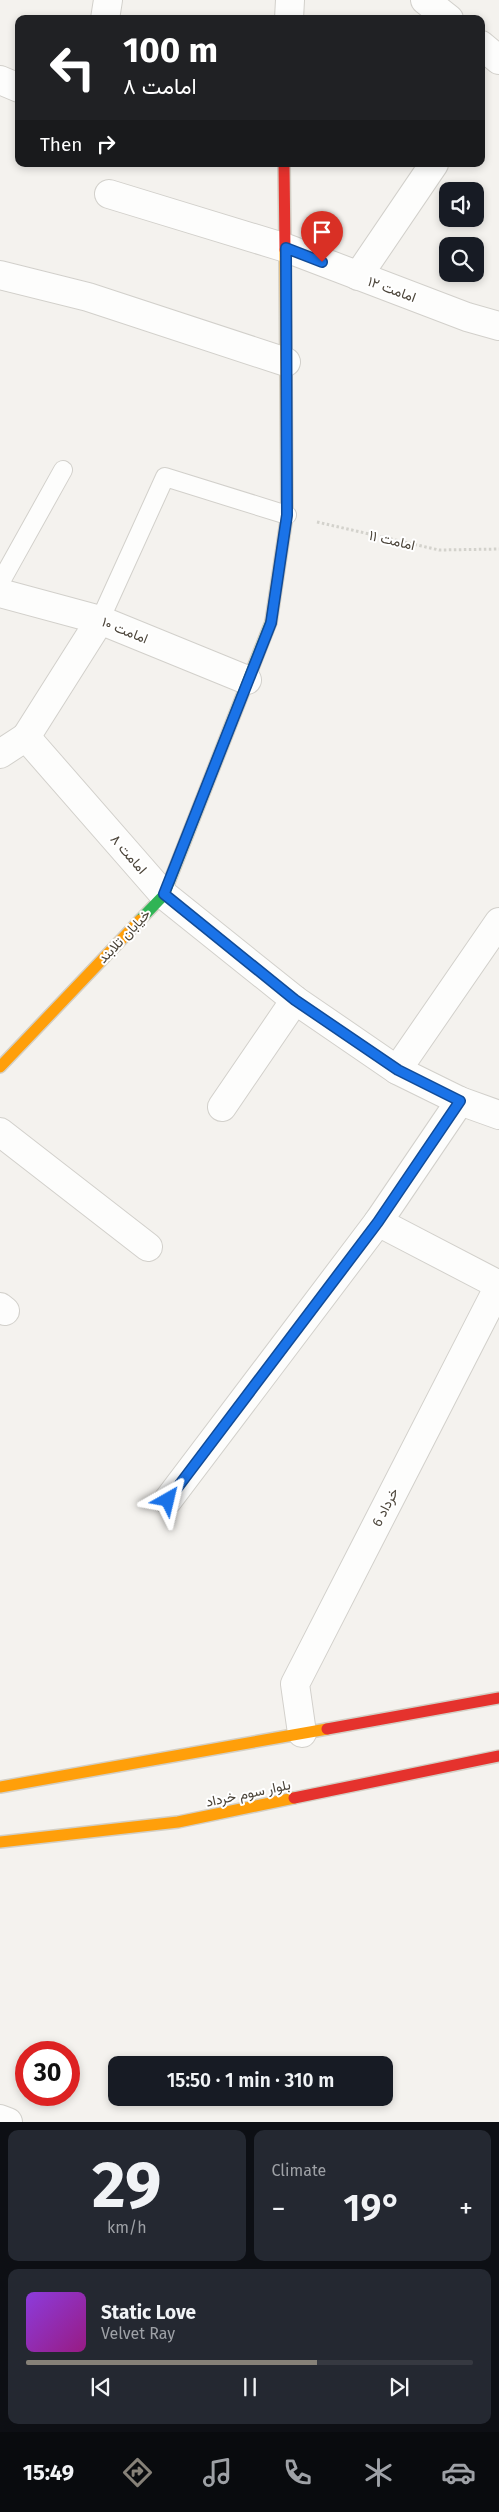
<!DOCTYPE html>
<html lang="en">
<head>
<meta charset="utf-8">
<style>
  :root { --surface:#171b24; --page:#242831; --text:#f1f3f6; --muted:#9ea1a6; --line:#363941; --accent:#868178 }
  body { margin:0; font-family:"Fira Sans",Vazirmatn,sans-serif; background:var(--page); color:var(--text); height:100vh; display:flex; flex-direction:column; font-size:19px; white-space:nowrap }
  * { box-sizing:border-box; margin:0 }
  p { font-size:16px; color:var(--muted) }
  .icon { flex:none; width:28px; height:28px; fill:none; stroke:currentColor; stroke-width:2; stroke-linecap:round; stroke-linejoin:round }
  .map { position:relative; height:2122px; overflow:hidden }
  .panel { display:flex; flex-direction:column; gap:8px; padding:8px; background:#0d0f14; flex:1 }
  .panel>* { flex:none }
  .hud { position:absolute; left:15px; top:15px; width:470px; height:152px; border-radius:10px; box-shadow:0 2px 8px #0003; background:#202124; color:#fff; overflow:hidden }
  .tools { position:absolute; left:439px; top:182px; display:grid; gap:10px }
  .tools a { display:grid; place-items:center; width:45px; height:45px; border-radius:10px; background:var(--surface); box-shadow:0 2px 8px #0003; font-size:25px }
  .speed { position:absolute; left:15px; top:2041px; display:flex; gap:10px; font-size:25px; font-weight:700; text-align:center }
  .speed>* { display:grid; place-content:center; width:65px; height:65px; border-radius:50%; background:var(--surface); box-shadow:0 2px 8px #0003; line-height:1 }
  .speed .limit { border:8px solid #d22; background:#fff; color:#111 }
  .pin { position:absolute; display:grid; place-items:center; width:42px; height:42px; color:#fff; margin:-51px -21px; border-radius:50% 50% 50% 0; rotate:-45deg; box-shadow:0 0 5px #0007 }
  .pin .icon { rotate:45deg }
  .me { position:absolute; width:55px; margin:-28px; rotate:37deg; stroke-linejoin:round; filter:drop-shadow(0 0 4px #0008) }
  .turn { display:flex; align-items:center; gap:18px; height:105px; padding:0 25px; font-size:22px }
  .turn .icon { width:65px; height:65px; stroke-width:2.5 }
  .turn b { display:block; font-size:35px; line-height:42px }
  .then { display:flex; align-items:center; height:48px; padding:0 25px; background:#0003; gap:10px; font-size:19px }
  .big { font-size:38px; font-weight:600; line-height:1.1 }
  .panel .widget { flex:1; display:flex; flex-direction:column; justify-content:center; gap:8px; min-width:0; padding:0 18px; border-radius:10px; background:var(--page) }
  .panel .dial { align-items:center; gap:0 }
  .dial b { font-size:65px; line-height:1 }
  .song { display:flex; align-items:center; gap:15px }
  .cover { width:60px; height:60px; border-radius:8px; background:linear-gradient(135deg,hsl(270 70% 55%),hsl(310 70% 35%)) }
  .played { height:5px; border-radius:2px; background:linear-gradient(90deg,var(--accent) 65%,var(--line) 65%) }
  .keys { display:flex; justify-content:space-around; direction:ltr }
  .heat { display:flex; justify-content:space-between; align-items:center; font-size:28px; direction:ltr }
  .panel .tiles { flex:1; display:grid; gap:8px; grid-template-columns:1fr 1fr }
  .widget:last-child { grid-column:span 2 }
  .trip { position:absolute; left:108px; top:2056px; width:285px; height:50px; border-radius:10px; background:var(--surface); box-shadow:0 2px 8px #0003; font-weight:600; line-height:50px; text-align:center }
  .tab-bar { display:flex; height:80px; justify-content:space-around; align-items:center; background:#090b0e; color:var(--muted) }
  .tab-bar .icon { width:35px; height:35px }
  .tab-bar .current { color:var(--accent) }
  .tab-bar b { font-size:22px; color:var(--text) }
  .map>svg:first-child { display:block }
</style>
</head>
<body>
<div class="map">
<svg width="499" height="2122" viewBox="0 0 499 2122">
  <rect width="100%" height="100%" fill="#f4f2ee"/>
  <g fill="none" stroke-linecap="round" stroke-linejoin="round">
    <g stroke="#d2d0cb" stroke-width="20">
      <g id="lane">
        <path d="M0 583 63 470"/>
        <path d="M100 620 165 477 287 515"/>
      </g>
    </g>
    <g stroke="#d2d0cb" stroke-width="30">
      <g id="street">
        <path d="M425 0 449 19"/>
        <path d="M105 19 108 0"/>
        <path d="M289 19 290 0"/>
        <path d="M481 45 499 60"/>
        <path d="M0 80 19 88"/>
        <path d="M109 194 286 248 467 317 499 326"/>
        <path d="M0 275 88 297 286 362"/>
        <path d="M358 276 434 164"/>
        <path d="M0 593 100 620 247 680"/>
        <path d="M26 737 100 620"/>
        <path d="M0 754 26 737 164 895 295 1000 397 1070 460 1101 499 1115"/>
        <path d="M397 1070 499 922"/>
        <path d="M222 1107 295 1000"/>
        <path d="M0 1132 148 1247"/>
        <path d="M378 1222 460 1101"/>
        <path d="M0 1307 5 1311"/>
        <path d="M168 1500 378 1222 499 1285"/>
        <path d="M302 1733 295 1684 499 1286"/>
        <path d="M0 2119 8 2122"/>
      </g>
    </g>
    <g stroke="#d3cfc5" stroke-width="14">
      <path id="fast" d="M140 920 164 895 271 622"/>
    </g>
    <g stroke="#d3cfc5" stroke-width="14">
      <g id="slow">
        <path d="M271 622 287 515 285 250"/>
        <path d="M0 1067 140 920"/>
        <path d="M0 1787 327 1729"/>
        <path d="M0 1842 178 1822 294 1798"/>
      </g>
    </g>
    <g stroke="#d3cfc5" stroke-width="14">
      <g id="jam">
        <path d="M284 164 285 250"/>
        <path d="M327 1729 499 1698"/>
        <path d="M294 1798 499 1756"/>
      </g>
    </g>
    <path stroke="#d3d2cc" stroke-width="3" stroke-dasharray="2.5 2.5" stroke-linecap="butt" d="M317 522 439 550 499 549"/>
    <use href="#lane" stroke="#fdfdfc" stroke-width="18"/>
    <use href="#street" stroke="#fdfdfc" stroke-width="28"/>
    <use href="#fast" stroke="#30b455" stroke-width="11"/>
    <use href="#slow" stroke="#ff9f0a" stroke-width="11"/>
    <use href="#jam" stroke="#e5322d" stroke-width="11"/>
  </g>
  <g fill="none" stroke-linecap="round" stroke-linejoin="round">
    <g stroke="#114b97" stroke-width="12">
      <path id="route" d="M168 1500 378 1222 460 1101 398 1070 295 1000 164 894 271 623 287 515 286 248 322 262"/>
    </g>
    <use href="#route" stroke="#1a73e8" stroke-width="9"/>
  </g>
  <g text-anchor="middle" stroke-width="4" stroke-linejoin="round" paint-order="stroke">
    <g font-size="14" fill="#4b4439" stroke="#fff">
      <text transform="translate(392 289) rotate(20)" y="5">امامت ۱۲</text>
      <text transform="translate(392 540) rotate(13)" y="5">امامت ۱۱</text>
      <text transform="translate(125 630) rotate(22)" y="5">امامت ۱۰</text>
      <text transform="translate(129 854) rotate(49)" y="5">امامت ۸</text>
      <text transform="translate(124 936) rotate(-46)" y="5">خیابان تلابند</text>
      <text transform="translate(385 1507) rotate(-63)" y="5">خرداد 6</text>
      <text transform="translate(248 1793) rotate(-12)" y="5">بلوار سوم خرداد</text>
    </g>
  </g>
</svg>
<div class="tools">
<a><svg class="icon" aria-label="sound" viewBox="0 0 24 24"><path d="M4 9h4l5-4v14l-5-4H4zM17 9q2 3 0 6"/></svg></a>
<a><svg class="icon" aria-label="search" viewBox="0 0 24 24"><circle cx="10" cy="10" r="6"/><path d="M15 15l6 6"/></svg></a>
</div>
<div class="speed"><div class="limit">30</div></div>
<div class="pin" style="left:322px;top:262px;background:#d93025"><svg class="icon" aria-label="arrive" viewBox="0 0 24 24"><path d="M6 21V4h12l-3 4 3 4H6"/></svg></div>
<svg class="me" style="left:168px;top:1500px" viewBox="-20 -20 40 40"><path d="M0-17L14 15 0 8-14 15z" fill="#1a73e8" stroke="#fff" stroke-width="4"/></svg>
<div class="trip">15:50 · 1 min · 310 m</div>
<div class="hud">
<div class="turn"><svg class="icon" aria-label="left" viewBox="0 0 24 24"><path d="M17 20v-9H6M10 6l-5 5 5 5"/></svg><div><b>100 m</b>امامت ۸</div></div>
<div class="then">Then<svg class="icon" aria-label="right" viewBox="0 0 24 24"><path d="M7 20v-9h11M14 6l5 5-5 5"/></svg></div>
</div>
</div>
<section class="panel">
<div class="tiles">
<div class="widget dial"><b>29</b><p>km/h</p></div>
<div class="widget"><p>Climate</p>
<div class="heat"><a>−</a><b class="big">19°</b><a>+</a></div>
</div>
<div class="widget">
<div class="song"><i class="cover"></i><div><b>Static Love</b><p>Velvet Ray</p></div></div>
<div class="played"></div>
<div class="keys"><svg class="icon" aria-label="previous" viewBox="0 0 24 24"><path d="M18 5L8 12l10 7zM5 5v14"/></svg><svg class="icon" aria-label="pause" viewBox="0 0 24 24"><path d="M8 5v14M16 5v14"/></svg><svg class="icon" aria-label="next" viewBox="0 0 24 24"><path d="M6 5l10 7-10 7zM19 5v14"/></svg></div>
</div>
</div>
</section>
<nav class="tab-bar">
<b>15:49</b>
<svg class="icon current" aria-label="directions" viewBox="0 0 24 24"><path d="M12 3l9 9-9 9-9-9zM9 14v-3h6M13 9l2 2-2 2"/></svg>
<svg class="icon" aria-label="music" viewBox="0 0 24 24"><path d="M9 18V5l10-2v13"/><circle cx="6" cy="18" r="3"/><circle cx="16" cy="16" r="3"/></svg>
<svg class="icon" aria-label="phone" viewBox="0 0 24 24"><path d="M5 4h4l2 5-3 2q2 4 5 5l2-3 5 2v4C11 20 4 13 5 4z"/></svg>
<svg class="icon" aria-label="climate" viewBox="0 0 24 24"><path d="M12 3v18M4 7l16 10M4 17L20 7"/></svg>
<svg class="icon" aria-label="car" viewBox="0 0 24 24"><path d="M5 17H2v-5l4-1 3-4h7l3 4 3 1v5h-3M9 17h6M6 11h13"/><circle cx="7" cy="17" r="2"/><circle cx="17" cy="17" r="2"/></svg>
</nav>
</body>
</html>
